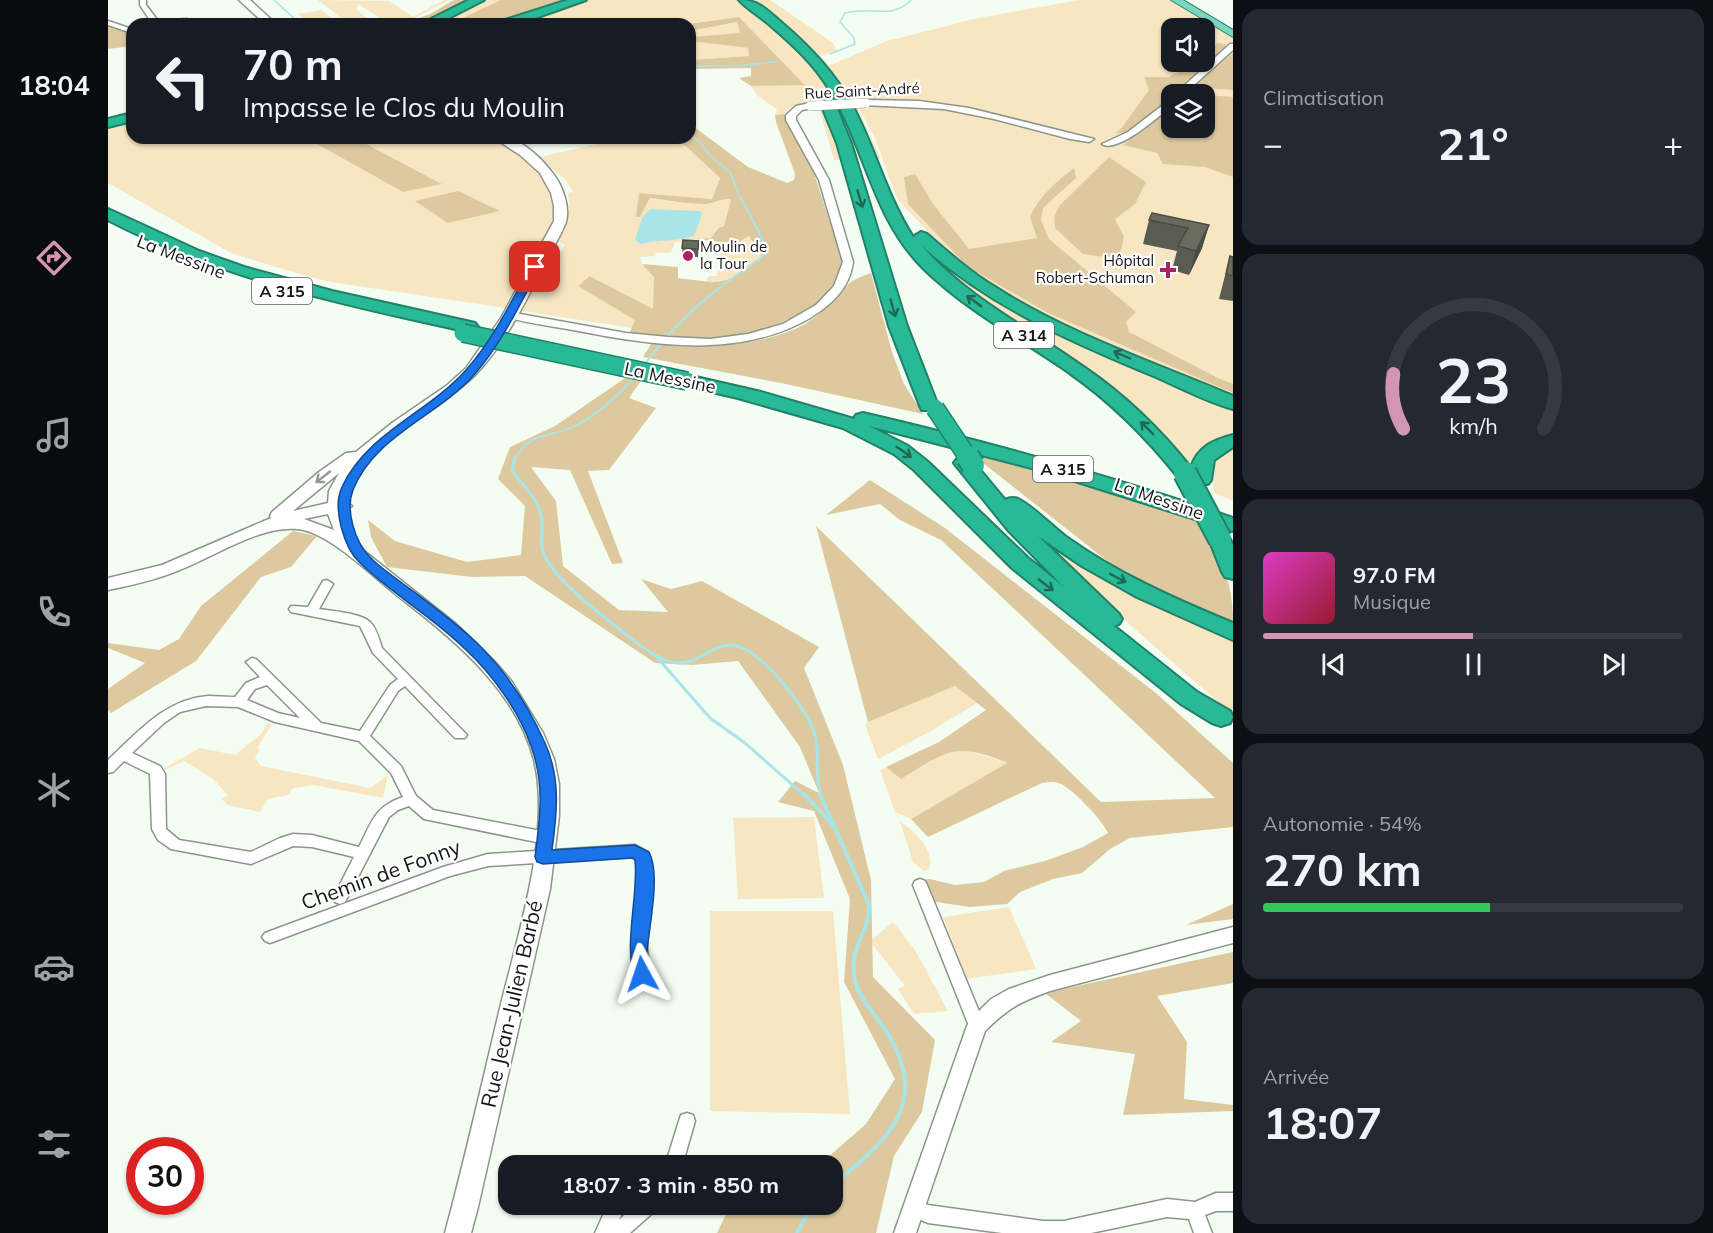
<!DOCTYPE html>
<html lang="fr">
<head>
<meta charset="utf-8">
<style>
  :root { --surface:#171b24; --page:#242831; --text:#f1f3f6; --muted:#9ea1a6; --line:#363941; --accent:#d295b3 }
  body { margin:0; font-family:Mulish,sans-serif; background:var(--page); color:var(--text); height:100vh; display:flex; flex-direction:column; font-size:22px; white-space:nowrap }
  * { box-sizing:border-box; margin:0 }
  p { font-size:20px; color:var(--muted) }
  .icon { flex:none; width:33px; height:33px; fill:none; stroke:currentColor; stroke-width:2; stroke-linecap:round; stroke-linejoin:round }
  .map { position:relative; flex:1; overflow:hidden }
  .panel { display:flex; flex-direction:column; gap:9px; padding:9px; background:#0d0f14; width:480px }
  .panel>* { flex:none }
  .top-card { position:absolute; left:18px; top:18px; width:570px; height:126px; border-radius:18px; box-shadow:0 2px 4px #0004; background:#171b24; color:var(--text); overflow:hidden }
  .controls { position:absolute; left:1053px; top:18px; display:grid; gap:12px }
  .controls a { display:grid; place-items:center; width:54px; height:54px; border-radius:12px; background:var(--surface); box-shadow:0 2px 4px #0004; font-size:30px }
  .speed { position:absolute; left:18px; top:1137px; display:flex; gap:12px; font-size:30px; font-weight:700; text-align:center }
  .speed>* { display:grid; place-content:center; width:78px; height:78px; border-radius:50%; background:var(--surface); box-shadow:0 2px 4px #0004; line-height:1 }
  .speed .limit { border:9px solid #d22; background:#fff; color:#111 }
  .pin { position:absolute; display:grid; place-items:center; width:51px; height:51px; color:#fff; margin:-26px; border-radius:12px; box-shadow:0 3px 9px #0006 }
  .me { position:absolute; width:66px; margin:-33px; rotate:355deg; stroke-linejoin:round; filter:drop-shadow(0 0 4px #0008) }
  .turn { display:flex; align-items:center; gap:21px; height:126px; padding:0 18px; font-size:27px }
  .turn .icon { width:78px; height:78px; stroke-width:2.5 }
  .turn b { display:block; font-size:42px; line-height:51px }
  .big { font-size:45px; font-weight:700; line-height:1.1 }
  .panel .tile { flex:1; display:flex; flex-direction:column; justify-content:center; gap:9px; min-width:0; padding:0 21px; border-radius:18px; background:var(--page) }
  .panel .dial { align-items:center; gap:0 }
  .dial svg { height:156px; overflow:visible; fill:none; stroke:var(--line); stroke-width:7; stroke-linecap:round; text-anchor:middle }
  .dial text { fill:var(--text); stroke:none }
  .song { display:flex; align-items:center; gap:18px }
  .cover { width:72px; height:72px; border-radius:9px; background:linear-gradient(135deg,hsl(310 70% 55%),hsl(350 70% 35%)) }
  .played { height:6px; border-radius:3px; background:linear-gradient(90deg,var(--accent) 50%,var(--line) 50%) }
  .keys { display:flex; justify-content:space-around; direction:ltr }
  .heat { display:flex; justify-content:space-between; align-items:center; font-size:33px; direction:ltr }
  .charge { height:9px; border-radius:4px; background:linear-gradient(90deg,#34c759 54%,var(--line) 0) }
  .trip { position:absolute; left:390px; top:1155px; width:345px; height:60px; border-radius:18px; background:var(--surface); box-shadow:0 2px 4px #0004; font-weight:700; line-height:60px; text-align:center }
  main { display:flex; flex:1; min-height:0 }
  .dock { display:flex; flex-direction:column; width:108px; justify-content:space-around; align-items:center; background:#090b0e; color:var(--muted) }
  .dock .icon { width:42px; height:42px }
  .dock .active { color:var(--accent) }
  .dock b { font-size:27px; color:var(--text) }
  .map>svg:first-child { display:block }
</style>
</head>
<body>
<main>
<nav class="dock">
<b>18:04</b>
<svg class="icon active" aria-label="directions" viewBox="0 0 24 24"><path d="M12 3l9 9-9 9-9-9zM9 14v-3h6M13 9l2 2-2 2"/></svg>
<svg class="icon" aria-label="music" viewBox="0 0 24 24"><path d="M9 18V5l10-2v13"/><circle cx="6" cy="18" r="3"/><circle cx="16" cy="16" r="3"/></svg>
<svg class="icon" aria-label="phone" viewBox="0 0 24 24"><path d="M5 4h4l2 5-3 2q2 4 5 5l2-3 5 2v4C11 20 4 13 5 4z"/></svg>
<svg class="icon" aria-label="climate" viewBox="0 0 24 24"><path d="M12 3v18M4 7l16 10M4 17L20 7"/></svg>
<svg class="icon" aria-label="car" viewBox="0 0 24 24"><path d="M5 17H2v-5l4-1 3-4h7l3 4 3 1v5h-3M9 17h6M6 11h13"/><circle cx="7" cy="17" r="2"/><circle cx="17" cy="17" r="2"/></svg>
<svg class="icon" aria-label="filters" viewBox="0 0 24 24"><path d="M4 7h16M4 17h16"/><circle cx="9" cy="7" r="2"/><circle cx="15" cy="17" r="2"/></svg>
</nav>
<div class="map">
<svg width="1125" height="1233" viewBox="0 0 1125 1233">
  <rect width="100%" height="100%" fill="#f3fdf2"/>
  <g fill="#f8e6c3" fill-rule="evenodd">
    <path d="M210 0 281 1 305 17 336 0H341L295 24H282L250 4 248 9 265 24H241Z"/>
    <path d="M362 0H662L724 42 730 52 712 55 720 66 779 41 870 18 973 0H1061L1125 38V398L941 318 854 268 789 199 767 138 743 94 773 159 726 160 712 111 707 102C697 104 682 105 676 114L667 115 669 109 650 96 643 86 696 84 631 17 580 24H309ZM1064 28H1096V62H1064ZM1064 94H1096V128H1064Z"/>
    <path d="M213 10 232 24H202L190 14Z"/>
    <path d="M630 22 632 34 582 37V31Z"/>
    <path d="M582 41 640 48 641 56 582 60Z"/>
    <path d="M24 114V138H198L295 192 333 183 247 138H381L410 154 428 169 446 194 447 206 443 226 397 308 217 281 171 268 123 253 0 183V120Z"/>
    <path d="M516 138H569L612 178 604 199 531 193 529 217H532L542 198C559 200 578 204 595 204 606 204 612 198 623 199L616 226 609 228 603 238 588 239 586 243 567 242 563 253H548L547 256 532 257 534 264 547 277 546 310 483 276 470 286 528 320 524 328 414 311 441 258 449 257 457 245 450 241C459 226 463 211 460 193L465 192 458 181 431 157Z"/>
    <path d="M801 230 860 282 940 328 1125 407V437C1098 444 1096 447 1085 473 1065 448 1045 422 1021 401 995 380 966 361 938 342 893 311 828 279 801 230Z"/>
    <path d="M641 236 654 257C634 273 626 282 598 281L601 276H609L614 242 629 244Z"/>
    <path d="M1125 445V501L1107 493 1100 470 1105 456Z"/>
    <path d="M905 512 1125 637V715L973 582Z"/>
    <path d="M847 686 869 703 823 731 770 759 757 725 760 722Z"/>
    <path d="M160 723 164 725 149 748 152 749 147 758 153 766 262 788 280 775 275 798 206 785 185 788 180 795 160 799 152 812 120 805 114 799 120 795 105 779 76 761 56 771V768L92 748 127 755 153 734Z"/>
    <path d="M856 749 899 763 803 819 787 812 772 770 778 767 793 778 831 755Z"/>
    <path d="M706 817 716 898 630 899 625 818Z"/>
    <path d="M792 822C807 831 825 848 822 868L816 871 805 862Z"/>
    <path d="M901 907 928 969 859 979 835 917Z"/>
    <path d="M602 911H725L742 1114 602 1111Z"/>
    <path d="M785 922 807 950 840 1011 806 1014 790 989 797 986 762 941Z"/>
  </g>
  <g fill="#dec99f">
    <path d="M346 0H362L309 24H295L322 14Z"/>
    <path d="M393 0H458L384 24H342Z"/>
    <path d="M631 17 697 85 643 86 631 78 643 76V68L582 69V60L641 56 640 48 582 41V37L632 33 629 22 582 31V24H580Z"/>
    <path d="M0 26 24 34V46L0 49Z"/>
    <path d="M1109 43 1118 44C1110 65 1084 80 1067 94H1064L1063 97C1049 109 1027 136 1007 133L1012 130 1041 90 1036 77H1061L1088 62H1096L1097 56 1104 51Z"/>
    <path d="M1125 53V90L1085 87Z"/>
    <path d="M1097 95 1125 97V177L1097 167 1055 164 1049 153 1015 145 1063 104 1064 128H1096Z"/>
    <path d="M676 114 702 161 733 256C733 260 734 266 734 270 727 306 664 329 632 335 597 341 557 335 521 334L527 320 470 286 482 276 545 309 546 277 534 264 570 267V278C615 284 618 286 654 257L641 236 628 244 588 239 603 238 610 228 616 226 623 199C612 198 606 204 595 204 578 204 559 200 542 198L532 217H528L531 193 604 199 612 178 569 138H582V124L640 167 679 183 686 180 687 174 668 122 667 115Z"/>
    <path d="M198 138H247L334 184 295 192Z"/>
    <path d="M1001 157 1038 182 1027 204 1007 219 1016 237 1011 259 975 254 947 228 946 218 951 206Z"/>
    <path d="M966 168 968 178 935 208 933 220 941 239 1028 312 1018 322 1021 332 1110 378 1125 384V393L940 313 860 267 800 204 796 177 807 174 825 204 861 249 929 238 922 217C930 197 949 181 966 168Z"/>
    <path d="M350 191 392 211 340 223 307 201Z"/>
    <path d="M763 273 784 352 796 384 815 414 678 384 535 357 543 344C591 348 665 348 706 318 719 309 735 287 746 280 751 277 758 275 763 273Z"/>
    <path d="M517 378 533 381 521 398 548 408 501 470 480 471 515 563 504 564 462 470 423 467 448 501 455 566 511 610 560 612 533 579 563 589 594 581 711 647 696 668 735 765 763 880 765 977 827 1040 814 1112 786 1156 768 1233H609L619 1212 662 1209 666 1205 724 1204V1166L711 1165 758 1124 787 1079 736 982 742 899 706 811 670 802 687 781 711 793 692 747 630 661 584 665 547 663 417 576 364 577 279 567 263 537 260 520 287 541 359 562 413 555 417 506 390 479 402 447 447 426Z"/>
    <path d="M861 452 970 481 1097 520C1112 554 1125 584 1125 621L1021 578Z"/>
    <path d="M762 480 837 528 1049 694 1125 763V827L1022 838 1002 849 974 873 945 879 912 892 899 904 862 907 821 901 814 880 822 879 847 885 876 882 896 871 937 861 975 847 1000 833C994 820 966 790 953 784 946 781 941 782 934 783L820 837 803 819 899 763C847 741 838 751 793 779L778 767 831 742 878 710 847 686 760 722 708 526 993 802 1107 798 833 540 792 520 772 504 718 515Z"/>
    <path d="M185 531 209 536 183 567 153 577 88 661 3 713 0 710V689L37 663 0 648V643L51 650 71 639 93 606Z"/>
    <path d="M1125 904V919L1078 925Z"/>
    <path d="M1125 952V983L1049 996 1079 1042 1076 1099 1125 1105V1111L1015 1115 1027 1054 943 1042 973 1021 937 993Z"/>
  </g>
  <path fill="#a9e5e8" d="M542 209 592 211 594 215 586 236C569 242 550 239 533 244L527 240 534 218Z"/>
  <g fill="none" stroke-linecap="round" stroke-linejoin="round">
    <g stroke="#a9e5e8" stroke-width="1.5">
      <path d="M166 0 192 24"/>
      <path d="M722 54 747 44 746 38 732 22 737 13C760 6 785 20 803 0"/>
      <path d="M582 66H626L668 62"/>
      <path d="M582 136 592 142 603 157 622 172 633 200"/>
    </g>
    <g stroke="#a9e5e8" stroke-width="2">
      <path d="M536 365C572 316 607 289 657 255L653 236 633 198"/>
      <path d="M407 459C423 429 444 439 469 425 491 413 510 396 526 377"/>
    </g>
    <g stroke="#a9e5e8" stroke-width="3">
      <path d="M407 457 404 471C416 486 432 501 434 521 435 531 432 542 435 552 443 577 494 616 515 632 529 643 551 662 570 663 589 664 603 646 621 645 650 644 695 704 705 729 714 751 705 774 713 796"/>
      <path d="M547 655 602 718 637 743 697 796"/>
    </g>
    <g stroke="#a9e5e8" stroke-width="4">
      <path d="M696 794 726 826"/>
      <path d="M712 794 761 905C762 934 740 945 747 980 751 999 768 1015 778 1031 824 1104 779 1141 724 1185"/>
      <path d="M689 1233 705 1204"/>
    </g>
    <g stroke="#8c958b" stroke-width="3">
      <g id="minor">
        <path d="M32 0H38V5L50 21 79 19 90 24H34L43 22 32 5Z"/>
        <path d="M0 21 24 29V33L0 25Z"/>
        <path d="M219 580 225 584 211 609C223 611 253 613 262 622 269 629 271 639 274 648L359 735 357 738H347L297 686 290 691 262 736 293 766 308 796 325 810 438 832 443 834 445 838 443 842 438 844 321 820 316 819 301 806 290 810 281 817 237 902 232 904 227 902 225 898 246 857 204 847 185 846 143 864 63 849 50 840 44 829 42 774 16 761 5 772 0 773V760C29 733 57 699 100 696 109 696 118 697 127 697L138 683 152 677 138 662 144 658 148 659 213 723 252 731 282 685 290 679 265 653 252 626 183 612 181 609 183 606 200 607 215 581ZM159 685 192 718 170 713 139 700 147 689ZM98 706 130 707 167 722 251 741 283 773 295 797C266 807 264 822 251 847L204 835 185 834 172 838 143 852 71 840 58 829 57 774 52 766 24 753 56 723 72 712Z"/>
        <path d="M527 845 540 852C549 871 539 923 539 946 539 956 544 970 539 979L534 981 529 979 525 959 529 871 528 859 525 857 380 866 342 876 162 943 157 941 154 937 157 933 335 867 380 854Z"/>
        <path d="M812 879 817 881 819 885 877 1026 875 1031 869 1033 863 1031 861 1026 805 885 807 881Z"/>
        <path d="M579 1113 585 1115 587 1121 574 1166H557L571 1121 573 1115Z"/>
        <path d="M1108 1193H1125V1211H1108L1097 1215 1104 1233H1086L1081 1219 1059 1217 983 1233H894L820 1223 799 1214 796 1208 799 1202 805 1199 820 1205 935 1221H956L1059 1199 1087 1202Z"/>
        <path d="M500 1204H518L511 1220 528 1204H551L548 1210 522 1233H487Z"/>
      </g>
    </g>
    <g stroke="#8c958b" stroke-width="3">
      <g id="tertiary">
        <path d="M1122 44H1125V50L1076 94H1067Z"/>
        <path d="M1064 98V106C1051 116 1009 154 994 144L1020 132Z"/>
        <path d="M758 100 811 101 861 108 986 139 981 142 962 139 886 119 836 109 755 105V101Z"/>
        <path d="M702 103 707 106 705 108 694 110 688 116V120L721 180 745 262C742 288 723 305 702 318 630 360 542 345 465 330 442 326 419 323 397 317V313L401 312 518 333 560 337 602 339 640 334 675 324 708 305 726 286 735 262 711 180 678 120V115L688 106Z"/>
        <path d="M1125 927V943L942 991C912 1002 900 1008 877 1031L808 1233H786L859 1026 862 1020 883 999 901 989 942 975Z"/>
      </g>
    </g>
    <g stroke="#8c958b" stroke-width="3">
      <g id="secondary">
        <path d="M131 0H142L168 24H157Z"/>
        <path d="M386 138C390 138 396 137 400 138 417 142 436 161 446 175 455 187 462 207 458 222 454 233 447 244 441 255 421 295 399 342 367 375 334 410 239 449 237 501L244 506 236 511V517L251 547 348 624 387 662 404 682 435 733 446 759 451 784V816L442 889 370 1207 363 1233H337C357 1159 374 1083 392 1008 409 938 444 831 426 760 409 692 348 641 295 600 269 581 221 531 189 529 150 526 106 557 69 571 47 580 24 585 0 590V578L54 565 163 518 162 516 164 512 211 472 238 453 248 452 284 423 338 386 358 368 393 318 446 221V206L443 193 432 173 412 155ZM231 473 221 491 220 503 185 511ZM220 514 226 530 196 519Z"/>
      </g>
    </g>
    <g stroke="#218168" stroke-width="2">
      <path id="primary" d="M1063 0H1075L1125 30V37Z"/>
    </g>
    <g stroke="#218168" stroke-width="4">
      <g id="motorway">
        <path d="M361 0H376L329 24H313Z"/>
        <path d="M460 0H478L410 24H392L394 21Z"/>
        <path d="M631 0C651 0 660 11 674 23 701 46 726 72 743 103 767 147 778 195 805 237L813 232 819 234C841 253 862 272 887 287 960 334 1045 362 1125 396V409C1099 402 1073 388 1048 377 964 342 882 307 813 245 859 298 921 328 977 368 1018 396 1052 429 1083 468 1089 447 1106 440 1125 435V447L1106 460 1103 480 1100 484H1086L1083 478 1070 477C1039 438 1004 403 963 374 913 339 859 311 815 268 764 217 758 148 721 89 706 64 684 44 663 26 653 17 640 10 631 0Z"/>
        <path d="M720 100 727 104 743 143 799 326 830 406 828 410H814L812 406 781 326 729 143 713 104Z"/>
        <path d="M24 113V121L0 127V119Z"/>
        <path d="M0 209 91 251 136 267 224 291 367 323 370 327 367 331 361 332C237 305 114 279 0 220Z"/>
        <path d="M579 375 653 392 746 419 748 415 755 413C880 442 1003 476 1125 518V531L935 471 761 426 800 446 820 462 920 558 956 587 900 530 846 463 849 459H863L897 500C901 498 905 497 910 499 922 504 945 527 957 536 1008 573 1067 599 1125 623V640L1029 597 974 566 930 536 1011 614 1014 619 1011 624 1006 626 1089 692 1122 711 1125 717 1122 723 1113 726 1104 723 1073 704 904 568 806 470 786 454 735 428 630 398 573 385 570 381 573 377Z"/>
        <path d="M1112 532 1119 534 1125 545V579L1117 577 1114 572 1101 539 1105 534Z"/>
      </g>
    </g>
    <use href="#minor" fill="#fff" fill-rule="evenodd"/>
    <use href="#tertiary" fill="#fff" fill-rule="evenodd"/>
    <use href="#secondary" fill="#fff" fill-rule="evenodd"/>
    <use href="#primary" fill="#7ed6c0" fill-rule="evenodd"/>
    <use href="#motorway" fill="#28ba96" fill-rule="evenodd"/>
    <g stroke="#8c958b" stroke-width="10" stroke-linecap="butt">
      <path id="tertiary-bridge" d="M702 106 758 103"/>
    </g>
    <g stroke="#218168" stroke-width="20" stroke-linecap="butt">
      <g id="motorway-bridge-far1">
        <path d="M355 333 579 381"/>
        <path d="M827 408 861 459"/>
      </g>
    </g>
    <g stroke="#218168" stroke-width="26" stroke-linecap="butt">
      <g id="motorway-bridge">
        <path d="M860 457 865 465"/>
        <path d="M1077 473 1112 539"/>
      </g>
    </g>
    <use href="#tertiary-bridge" stroke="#fff" stroke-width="9"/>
    <use href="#motorway-bridge-far1" stroke="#28ba96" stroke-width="17"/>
    <use href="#motorway-bridge" stroke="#28ba96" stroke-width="22"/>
  </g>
  <g fill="#5a5c52">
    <path d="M1041 220 1101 225 1094 248 1081 275 1064 270 1069 251 1035 244Z"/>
    <path d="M575 240 591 241 590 257 574 256Z"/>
    <path d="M1122 256 1125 257V301L1111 299Z"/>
  </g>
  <path fill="#4a4b42" d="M1101 225 1094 248 1081 275 1088 251Z"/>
  <g fill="#696b5f" stroke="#4a4b42" stroke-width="1.5">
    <path d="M1044 213 1101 225 1088 251 1070 246 1080 228 1041 220Z"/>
    <path d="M575 240 591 241 590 249 574 248Z"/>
    <path d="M1122 256 1125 257V276L1118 274Z"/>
  </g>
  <defs><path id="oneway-shaft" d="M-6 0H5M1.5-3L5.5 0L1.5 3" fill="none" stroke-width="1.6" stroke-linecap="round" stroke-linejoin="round" transform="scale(1.5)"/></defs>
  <g stroke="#1e6955">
    <use href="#oneway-shaft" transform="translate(752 199) rotate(73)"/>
    <use href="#oneway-shaft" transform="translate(866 301) rotate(-144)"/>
    <use href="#oneway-shaft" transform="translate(785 308) rotate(74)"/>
    <use href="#oneway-shaft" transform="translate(1014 355) rotate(-157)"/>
    <use href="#oneway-shaft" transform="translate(1039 428) rotate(-135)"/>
    <use href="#oneway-shaft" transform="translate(796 452) rotate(35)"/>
    <use href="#oneway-shaft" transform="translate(1010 578) rotate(28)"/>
    <use href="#oneway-shaft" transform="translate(938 585) rotate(38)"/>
  </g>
  <use stroke="#959795" href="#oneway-shaft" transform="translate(215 477) rotate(142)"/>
  <path fill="#1a73e8" stroke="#114b97" stroke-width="1.5" d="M427 264 432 267C412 304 394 343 366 375 330 416 266 436 245 490 237 510 247 542 262 557 270 566 281 573 290 580 317 600 344 619 368 642 397 670 421 707 437 743 453 778 449 814 444 850L527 845 541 852C553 874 541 926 539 952 539 961 545 970 540 979L534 982 528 979C514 950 531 895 527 860L524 858 435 864 429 862 427 857C432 818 437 784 423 746 411 711 384 674 357 649 325 617 284 594 252 563 236 548 224 508 234 487 259 433 320 413 358 370 385 340 403 302 422 267Z"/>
  <g fill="#ad2261" stroke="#fff" stroke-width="2">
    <circle cx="580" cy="256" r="6"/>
    <path d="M1057 261h6v6h6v6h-6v6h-6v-6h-6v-6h6z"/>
  </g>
  <g text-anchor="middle" stroke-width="4.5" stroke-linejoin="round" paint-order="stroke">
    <g font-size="15" fill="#141814" stroke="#fff">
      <text transform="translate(754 91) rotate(-3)" y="5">Rue Saint-André</text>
    </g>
    <g font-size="15" fill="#141814" stroke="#fff" text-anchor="start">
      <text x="592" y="252">Moulin de<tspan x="592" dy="17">la Tour</tspan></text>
      <text x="1046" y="266" text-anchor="end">Hôpital<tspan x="1046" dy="17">Robert-Schuman</tspan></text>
    </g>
    <g fill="#fff" stroke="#5a5d5a" stroke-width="1.5">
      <rect x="144" y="278" width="60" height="26" rx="4.5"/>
      <rect x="886" y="322" width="60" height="26" rx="4.5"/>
      <rect x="925" y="456" width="60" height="26" rx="4.5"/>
    </g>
    <g font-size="16" font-weight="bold" fill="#141814">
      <text x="174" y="297">A 315</text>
      <text x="916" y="341">A 314</text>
      <text x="955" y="475">A 315</text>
    </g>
    <g font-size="18" fill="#141814" stroke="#fff">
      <text transform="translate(73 257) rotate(21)" y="6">La Messine</text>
      <text transform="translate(562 378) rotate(12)" y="6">La Messine</text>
      <text transform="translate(1051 499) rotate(19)" y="6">La Messine</text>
    </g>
    <g font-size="21" fill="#141814" stroke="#fff">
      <text transform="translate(273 875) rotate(-20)" y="7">Chemin de Fonny</text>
      <text transform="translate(404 1004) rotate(-77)" y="7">Rue Jean-Julien Barbé</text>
    </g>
  </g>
</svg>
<div class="controls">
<a><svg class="icon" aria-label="sound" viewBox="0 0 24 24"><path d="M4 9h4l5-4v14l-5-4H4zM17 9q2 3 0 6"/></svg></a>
<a><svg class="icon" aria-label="layers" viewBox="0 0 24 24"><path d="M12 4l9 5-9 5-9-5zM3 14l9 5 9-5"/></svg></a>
</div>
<div class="speed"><div class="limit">30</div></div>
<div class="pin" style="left:427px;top:267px;background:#d93025"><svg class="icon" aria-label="arrive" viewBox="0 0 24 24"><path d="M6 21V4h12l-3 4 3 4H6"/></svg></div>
<svg class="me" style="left:534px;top:974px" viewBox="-20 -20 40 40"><path d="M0-17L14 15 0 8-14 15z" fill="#1a73e8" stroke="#fff" stroke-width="4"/></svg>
<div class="trip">18:07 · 3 min · 850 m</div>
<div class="top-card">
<div class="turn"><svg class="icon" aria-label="left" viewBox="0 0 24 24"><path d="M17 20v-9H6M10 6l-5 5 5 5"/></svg><div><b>70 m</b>Impasse le Clos du Moulin</div></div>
</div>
</div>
<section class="panel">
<div class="tile"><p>Climatisation</p>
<div class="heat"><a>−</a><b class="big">21°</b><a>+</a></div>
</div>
<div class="tile dial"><svg viewBox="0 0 100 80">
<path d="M14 69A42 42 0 1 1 86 69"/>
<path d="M14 69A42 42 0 0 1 9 41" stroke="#d295b3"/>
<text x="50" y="56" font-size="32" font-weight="700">23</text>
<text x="50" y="72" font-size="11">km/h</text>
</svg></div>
<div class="tile">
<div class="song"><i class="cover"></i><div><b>97.0 FM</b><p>Musique</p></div></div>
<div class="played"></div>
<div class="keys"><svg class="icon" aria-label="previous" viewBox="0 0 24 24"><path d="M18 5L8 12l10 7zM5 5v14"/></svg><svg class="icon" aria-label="pause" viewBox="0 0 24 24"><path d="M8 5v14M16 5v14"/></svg><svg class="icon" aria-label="next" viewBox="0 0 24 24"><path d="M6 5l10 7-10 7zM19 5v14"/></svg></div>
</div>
<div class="tile"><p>Autonomie · 54%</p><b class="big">270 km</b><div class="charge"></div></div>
<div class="tile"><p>Arrivée</p><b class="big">18:07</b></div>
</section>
</main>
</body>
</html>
